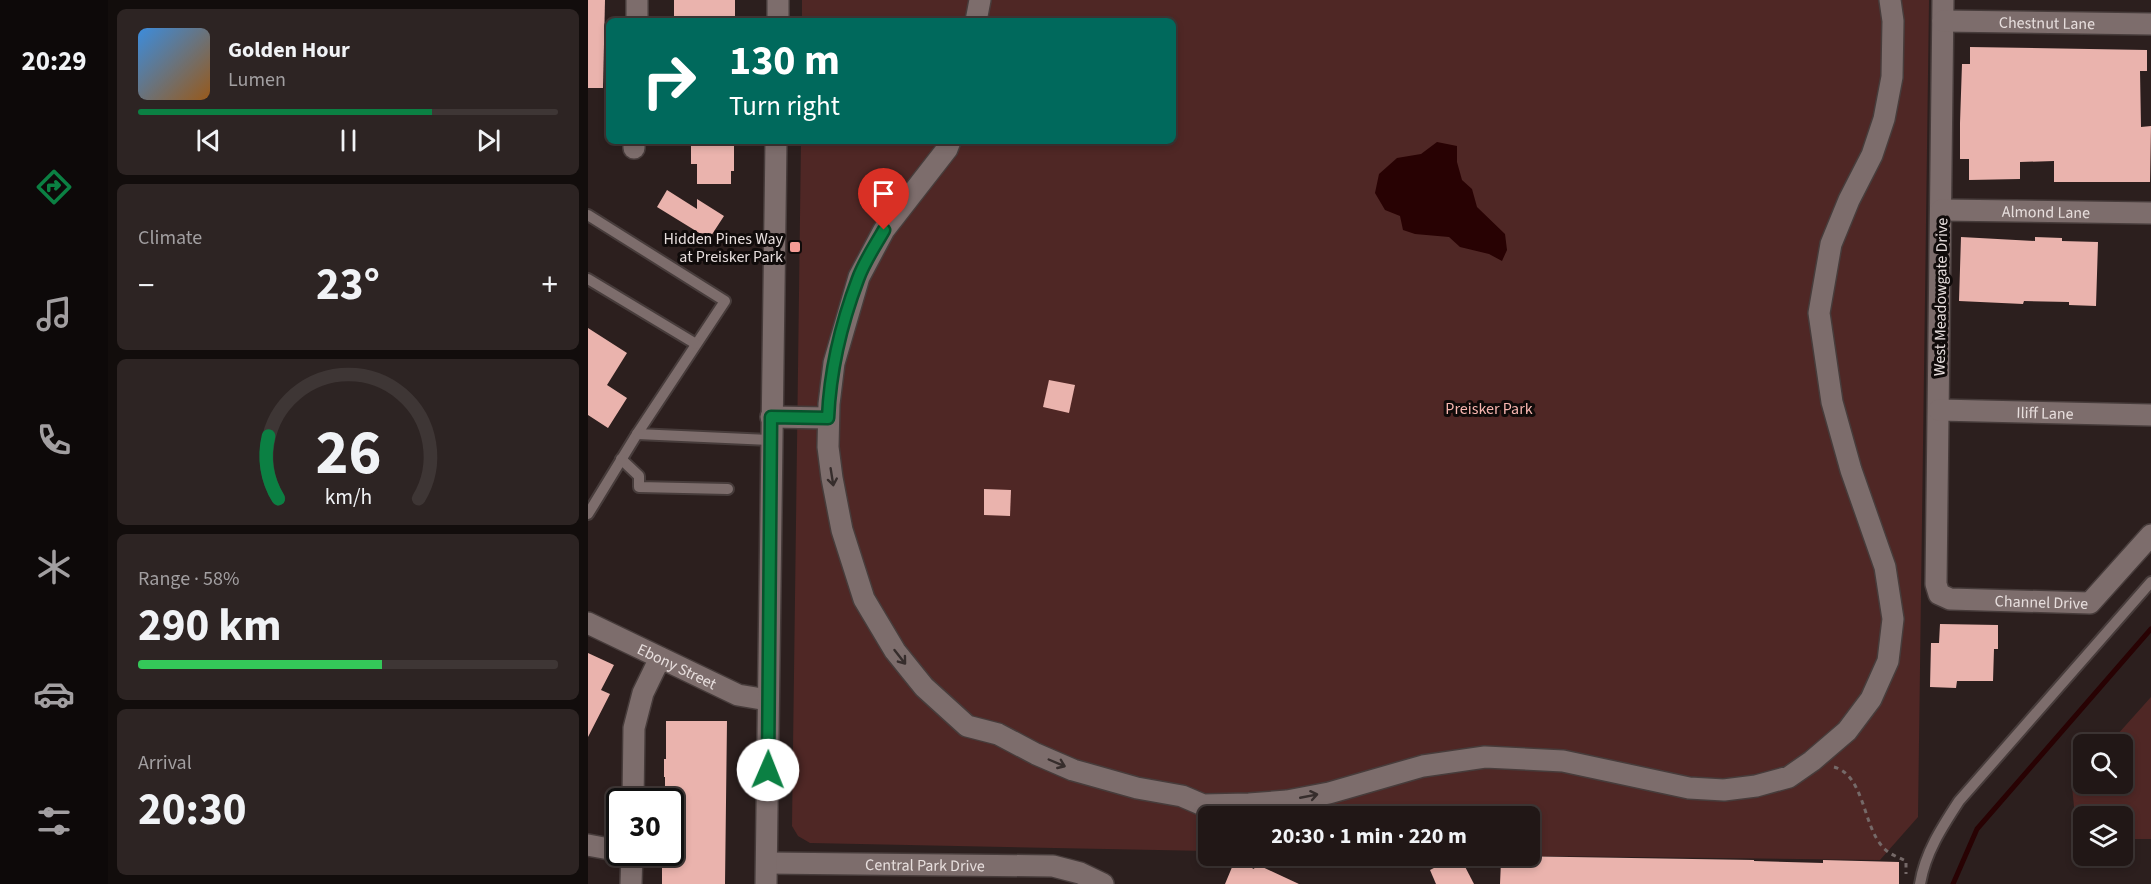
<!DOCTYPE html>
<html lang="en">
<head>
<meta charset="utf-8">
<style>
  :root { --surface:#211716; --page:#2d2423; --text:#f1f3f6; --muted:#a29fa1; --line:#3e3635; --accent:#0b8043 }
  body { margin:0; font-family:"Source Sans 3",sans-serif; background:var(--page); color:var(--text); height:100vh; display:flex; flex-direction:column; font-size:22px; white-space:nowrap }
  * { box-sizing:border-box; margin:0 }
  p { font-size:20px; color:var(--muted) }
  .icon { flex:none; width:33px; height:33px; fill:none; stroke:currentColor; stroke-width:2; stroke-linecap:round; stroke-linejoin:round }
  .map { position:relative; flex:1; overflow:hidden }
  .panel { display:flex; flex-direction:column; gap:9px; padding:9px; background:#120d0c; width:480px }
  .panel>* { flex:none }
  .guide { position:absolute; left:18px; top:18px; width:570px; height:126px; border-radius:9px; box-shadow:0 3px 9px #0003,0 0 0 2px var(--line); background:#00695c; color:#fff; overflow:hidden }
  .buttons { position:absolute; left:1485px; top:734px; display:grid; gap:12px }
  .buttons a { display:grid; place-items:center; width:60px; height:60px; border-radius:9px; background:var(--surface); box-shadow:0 3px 9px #0003,0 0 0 2px var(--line); font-size:30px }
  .speed { position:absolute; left:18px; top:788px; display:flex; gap:12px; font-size:30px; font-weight:700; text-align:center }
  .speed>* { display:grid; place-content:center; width:78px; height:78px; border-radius:50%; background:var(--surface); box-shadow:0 3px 9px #0003,0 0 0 2px var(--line); line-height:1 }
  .speed .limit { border:3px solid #111; border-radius:9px; background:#fff; color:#111 }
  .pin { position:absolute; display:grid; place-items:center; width:51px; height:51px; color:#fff; margin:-62px -26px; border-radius:50% 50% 50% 0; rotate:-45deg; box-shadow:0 0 6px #0007 }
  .pin .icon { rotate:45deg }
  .me { position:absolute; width:66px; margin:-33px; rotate:1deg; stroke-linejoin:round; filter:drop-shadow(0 0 4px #0008) }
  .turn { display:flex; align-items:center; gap:21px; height:126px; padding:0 24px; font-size:27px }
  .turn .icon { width:78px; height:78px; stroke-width:2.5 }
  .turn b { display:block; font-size:42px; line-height:51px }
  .big { font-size:45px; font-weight:700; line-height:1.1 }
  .panel .widget { flex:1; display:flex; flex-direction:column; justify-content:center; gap:9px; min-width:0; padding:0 21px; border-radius:9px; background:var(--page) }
  .panel .dial { align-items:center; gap:0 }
  .dial svg { height:156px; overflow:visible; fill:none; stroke:var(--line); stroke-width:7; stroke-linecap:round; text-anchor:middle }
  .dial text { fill:var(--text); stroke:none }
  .song { display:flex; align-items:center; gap:18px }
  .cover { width:72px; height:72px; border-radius:9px; background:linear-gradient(135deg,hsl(210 70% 55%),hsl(30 70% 35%)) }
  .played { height:6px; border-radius:3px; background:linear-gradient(90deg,var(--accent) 70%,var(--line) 70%) }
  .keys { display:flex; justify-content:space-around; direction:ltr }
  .heat { display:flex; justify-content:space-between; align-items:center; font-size:33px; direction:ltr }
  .charge { height:9px; border-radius:4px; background:linear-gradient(90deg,#34c759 58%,var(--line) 0) }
  .trip { position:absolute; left:610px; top:806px; width:342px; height:60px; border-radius:9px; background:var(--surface); box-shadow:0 3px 9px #0003,0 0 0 2px var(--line); font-weight:700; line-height:60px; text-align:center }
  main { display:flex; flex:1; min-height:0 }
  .tabs { display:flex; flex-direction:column; width:108px; justify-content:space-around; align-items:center; background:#0d0909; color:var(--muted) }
  .tabs .icon { width:42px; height:42px }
  .tabs .on { color:var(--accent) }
  .tabs b { font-size:27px; color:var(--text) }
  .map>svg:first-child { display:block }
</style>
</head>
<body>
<main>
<nav class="tabs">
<b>20:29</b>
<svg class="icon on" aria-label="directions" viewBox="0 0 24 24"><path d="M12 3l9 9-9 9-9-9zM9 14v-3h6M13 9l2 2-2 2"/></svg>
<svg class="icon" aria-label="music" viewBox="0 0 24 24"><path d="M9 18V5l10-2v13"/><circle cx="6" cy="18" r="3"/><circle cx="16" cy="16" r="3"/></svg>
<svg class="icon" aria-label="phone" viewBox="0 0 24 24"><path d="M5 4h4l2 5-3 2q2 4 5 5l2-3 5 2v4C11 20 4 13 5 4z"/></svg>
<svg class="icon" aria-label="climate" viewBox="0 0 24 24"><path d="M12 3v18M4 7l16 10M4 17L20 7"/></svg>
<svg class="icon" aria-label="car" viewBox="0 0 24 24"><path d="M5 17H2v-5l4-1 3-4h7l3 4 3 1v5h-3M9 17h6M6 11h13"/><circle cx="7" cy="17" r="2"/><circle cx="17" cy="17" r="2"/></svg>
<svg class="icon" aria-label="filters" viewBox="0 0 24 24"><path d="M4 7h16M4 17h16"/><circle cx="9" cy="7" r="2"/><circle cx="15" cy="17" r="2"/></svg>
</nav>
<section class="panel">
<div class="widget">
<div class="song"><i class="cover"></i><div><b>Golden Hour</b><p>Lumen</p></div></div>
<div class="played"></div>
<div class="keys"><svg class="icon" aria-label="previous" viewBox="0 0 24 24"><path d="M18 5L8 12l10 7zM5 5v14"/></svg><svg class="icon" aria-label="pause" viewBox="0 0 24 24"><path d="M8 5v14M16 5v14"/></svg><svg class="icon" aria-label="next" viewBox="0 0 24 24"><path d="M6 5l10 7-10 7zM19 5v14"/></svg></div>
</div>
<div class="widget"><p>Climate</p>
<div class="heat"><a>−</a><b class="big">23°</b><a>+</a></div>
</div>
<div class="widget dial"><svg viewBox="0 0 100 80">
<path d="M14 69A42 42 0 1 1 86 69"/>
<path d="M14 69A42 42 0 0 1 9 37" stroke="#0b8043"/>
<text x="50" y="56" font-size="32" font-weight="700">26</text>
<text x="50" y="72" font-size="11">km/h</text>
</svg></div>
<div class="widget"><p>Range · 58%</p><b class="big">290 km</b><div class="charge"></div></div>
<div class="widget"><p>Arrival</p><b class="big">20:30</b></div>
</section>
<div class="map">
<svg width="1563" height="884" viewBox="0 0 1563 884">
  <rect width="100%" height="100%" fill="#2c1f1e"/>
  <g fill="#4f2725">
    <path d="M214 0H1341L1330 817 1292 860 864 855H942V816H621V851L222 843 210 836 204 826 213 141H585V21H214Z"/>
    <path d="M1563 697V839H1535L1534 816H1496L1495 838H1489L1484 786 1495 773 1496 783H1534V744H1521Z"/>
  </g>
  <path fill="#280203" d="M849 142 869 146V162L874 180 884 189 889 207 917 234 919 250 914 261 901 254 872 247 861 237 827 234 815 230 812 216 797 210 787 193 791 174 809 158 833 154Z"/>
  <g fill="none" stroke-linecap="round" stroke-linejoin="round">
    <path stroke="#280203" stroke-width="5" d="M1365 884 1389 829 1563 629"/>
  </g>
  <g fill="#eab3ad">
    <path d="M0 0H17L15 88H0Z"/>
    <rect x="86" y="0" width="61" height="21"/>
    <path d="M1382 47 1559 50V71H1552L1553 127 1563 126 1562 182H1466V161L1432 162V179L1381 180V159H1372V123L1374 64H1382Z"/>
    <path d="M103 143H146V171H143V184H109V164H103Z"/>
    <path d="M79 190 109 209V199L136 216 121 239 69 207Z"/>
    <path d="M1373 237 1447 241V237L1474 238V241L1510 242 1508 306 1481 305V302L1436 301 1435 304 1371 301Z"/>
    <path d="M0 328 39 353 19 385 39 398 20 428 0 415Z"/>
    <path d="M461 380 487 385 481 413 455 407Z"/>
    <path d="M396 489 423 490 422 516 396 515Z"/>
    <path d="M1352 624 1410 625V649H1406L1405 681H1369L1368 688 1342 687 1343 643H1351Z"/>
    <path d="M0 653 26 665 13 690 22 694 0 737Z"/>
    <path d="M78 721H139L137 884H74V852H82V801H77V777H76V759H78Z"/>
    <path d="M871 855 886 884H848L842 870Z"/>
    <path d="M915 856 1166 860V861L1235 863V860L1311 862V884H912L913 861H915Z"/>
    <path d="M647 860 666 869 668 864 711 884H637Z"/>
  </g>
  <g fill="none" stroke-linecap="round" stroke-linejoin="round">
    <g stroke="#473c3b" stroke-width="14">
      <g id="service">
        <path d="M0 215 137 301 49 434 0 514"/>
        <path d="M0 279 108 344"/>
        <path d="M49 434 183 440"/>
        <path d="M33 459 51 476V487L140 489"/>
        <path d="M1332 884C1337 853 1354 827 1371 801L1563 582"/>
      </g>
    </g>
    <g stroke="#473c3b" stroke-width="24">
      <g id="minor">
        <path id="s1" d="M1355 0 1348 584 1351 594 1362 599 1502 603 1563 535"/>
        <path d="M49 21V0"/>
        <path d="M190 21V0"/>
        <path d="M388 21 392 0"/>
        <path id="s2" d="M1355 21 1563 24"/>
        <path d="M362 141 359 149 296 230 271 277 246 363 241 404 240 447 244 478 254 530 276 599 307 651 336 687 379 726 410 734 448 754 485 770 549 788 594 796 615 805 661 804 699 801 741 793 835 766 897 757 975 761 1101 788 1136 790 1168 786 1201 777 1224 761 1259 731 1283 699 1300 661 1305 619 1297 567 1263 470 1244 402 1231 313 1243 244 1261 200 1284 155 1296 119 1304 77 1305 21 1302 0"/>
        <path d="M46 148V141"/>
        <path id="s3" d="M1353 210 1563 213"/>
        <path id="s4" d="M1351 410 1563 415"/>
        <path d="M183 417 240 418"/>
        <path id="s5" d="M0 623 150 695 180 700"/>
        <path d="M45 801 46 728 55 693 72 658"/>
        <path d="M0 845 32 851"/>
        <path id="s6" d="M179 863 465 866 492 873 515 884"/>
        <path d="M43 884 44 852"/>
        <path d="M178 884 188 141"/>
      </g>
    </g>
    <path stroke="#756968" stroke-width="3" stroke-dasharray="4.5 4.5" stroke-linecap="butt" d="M1246 767C1276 775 1275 825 1294 846 1300 854 1310 857 1318 861V874"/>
    <use href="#service" stroke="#7d6d6c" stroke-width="10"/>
    <use href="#minor" stroke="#7d6d6c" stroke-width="21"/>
  </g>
  <defs><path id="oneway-shaft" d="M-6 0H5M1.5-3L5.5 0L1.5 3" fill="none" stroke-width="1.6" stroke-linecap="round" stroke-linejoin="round" transform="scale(1.5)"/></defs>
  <g stroke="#362d2c">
    <use href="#oneway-shaft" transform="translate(244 477) rotate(81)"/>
    <use href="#oneway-shaft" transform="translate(312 657) rotate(52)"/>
    <use href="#oneway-shaft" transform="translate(469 763) rotate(23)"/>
    <use href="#oneway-shaft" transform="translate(721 796) rotate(-11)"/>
  </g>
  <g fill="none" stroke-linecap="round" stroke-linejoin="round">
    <g stroke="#07532c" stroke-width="15">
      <path id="route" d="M180 770 183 417 240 418C242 371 253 324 270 279 276 262 287 246 296 230"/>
    </g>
    <use href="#route" stroke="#0b8043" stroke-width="10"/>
  </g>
  <rect fill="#f59c95" stroke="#100b0a" stroke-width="2" x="201" y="241" width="12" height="12" rx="3"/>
  <g text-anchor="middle" stroke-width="6" stroke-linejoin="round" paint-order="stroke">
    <g font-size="16" fill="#e7dedd" stroke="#100b0a">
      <text dy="6" stroke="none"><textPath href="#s2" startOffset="104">Chestnut Lane</textPath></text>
      <text dy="6" stroke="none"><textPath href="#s3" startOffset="105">Almond Lane</textPath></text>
      <text transform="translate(1352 297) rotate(-89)" y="6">West Meadowgate Drive</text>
      <text dy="6" stroke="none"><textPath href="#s4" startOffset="106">Iliff Lane</textPath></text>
      <text dy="6" stroke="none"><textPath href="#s1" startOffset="698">Channel Drive</textPath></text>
      <text dy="6" stroke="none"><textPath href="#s5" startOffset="99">Ebony Street</textPath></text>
      <text dy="6" stroke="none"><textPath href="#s6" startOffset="158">Central Park Drive</textPath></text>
    </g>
    <g font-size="16" fill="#e7dedd" stroke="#100b0a" text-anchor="end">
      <text x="195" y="244">Hidden Pines Way<tspan x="195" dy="18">at Preisker Park</tspan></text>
    </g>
    <g font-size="16" fill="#f7b6b0" stroke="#100b0a">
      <text x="901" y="414">Preisker Park</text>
    </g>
  </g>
</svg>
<div class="buttons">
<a><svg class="icon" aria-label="search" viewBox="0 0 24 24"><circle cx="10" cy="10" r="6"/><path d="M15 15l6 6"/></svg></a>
<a><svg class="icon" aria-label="layers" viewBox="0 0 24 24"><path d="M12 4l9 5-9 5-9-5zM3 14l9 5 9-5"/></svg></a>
</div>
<div class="speed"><div class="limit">30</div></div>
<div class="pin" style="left:296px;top:230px;background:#d93025"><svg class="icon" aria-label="arrive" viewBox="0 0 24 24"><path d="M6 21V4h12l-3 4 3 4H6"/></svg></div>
<svg class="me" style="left:180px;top:770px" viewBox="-20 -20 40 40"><circle r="19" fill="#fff"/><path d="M0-13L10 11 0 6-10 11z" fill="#0b8043"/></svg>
<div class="trip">20:30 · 1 min · 220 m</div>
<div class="guide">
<div class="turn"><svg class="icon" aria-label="right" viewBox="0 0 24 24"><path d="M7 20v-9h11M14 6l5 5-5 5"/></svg><div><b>130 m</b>Turn right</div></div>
</div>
</div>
</main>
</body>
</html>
